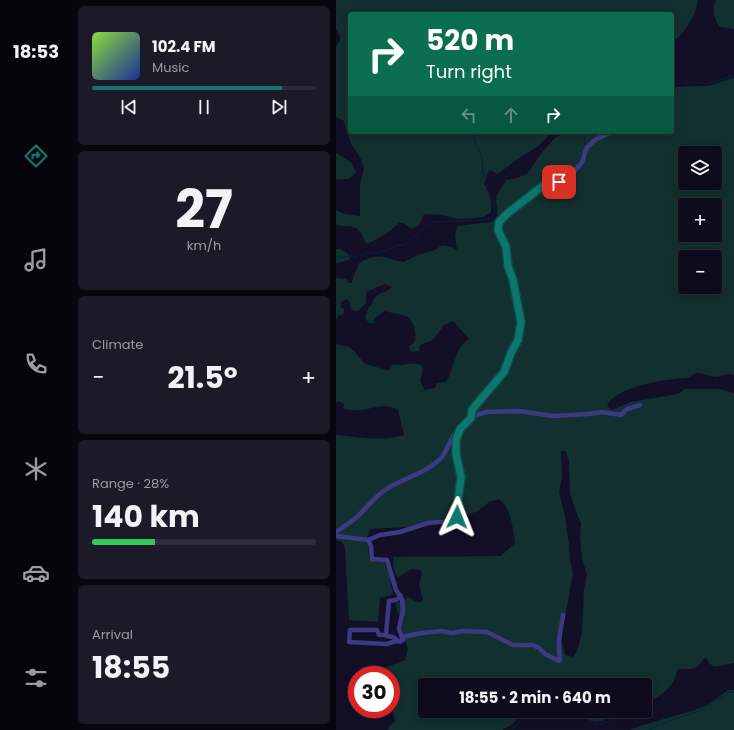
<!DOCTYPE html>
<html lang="en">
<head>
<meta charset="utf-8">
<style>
  :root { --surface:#0e0b1c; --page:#1c1929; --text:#f1f3f6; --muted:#9b9ba3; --line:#2e2b3b; --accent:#0f766e }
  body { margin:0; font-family:Poppins,sans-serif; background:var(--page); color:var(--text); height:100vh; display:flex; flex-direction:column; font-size:15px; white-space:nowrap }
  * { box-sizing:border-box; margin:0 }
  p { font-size:13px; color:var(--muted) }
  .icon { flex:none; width:22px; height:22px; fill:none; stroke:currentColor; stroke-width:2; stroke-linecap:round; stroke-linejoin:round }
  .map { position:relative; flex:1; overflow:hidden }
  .panel { display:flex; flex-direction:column; gap:6px; padding:6px; background:#08060f; width:264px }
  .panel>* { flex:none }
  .hud { position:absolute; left:12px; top:12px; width:326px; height:122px; border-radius:4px; box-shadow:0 2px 10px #0003,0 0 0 1px var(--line); background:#0b6e4f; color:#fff; overflow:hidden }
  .buttons { position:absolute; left:342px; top:146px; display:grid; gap:8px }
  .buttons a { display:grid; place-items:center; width:44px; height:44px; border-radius:4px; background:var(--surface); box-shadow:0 2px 10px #0003,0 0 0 1px var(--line); font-size:20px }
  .speed { position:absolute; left:12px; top:666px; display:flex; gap:8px; font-size:20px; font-weight:700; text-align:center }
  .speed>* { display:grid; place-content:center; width:52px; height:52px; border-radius:50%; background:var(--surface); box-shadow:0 2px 10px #0003,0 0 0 1px var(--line); line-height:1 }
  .speed .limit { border:6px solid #d22; background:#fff; color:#111 }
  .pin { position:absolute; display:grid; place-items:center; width:34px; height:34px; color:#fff; margin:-17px; border-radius:8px; box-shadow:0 2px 6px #0006 }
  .me { position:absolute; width:44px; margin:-22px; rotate:2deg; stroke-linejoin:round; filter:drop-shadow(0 0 3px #0008) }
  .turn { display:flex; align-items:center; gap:14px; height:84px; padding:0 12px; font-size:18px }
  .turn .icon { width:52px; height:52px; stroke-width:2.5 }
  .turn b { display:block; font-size:28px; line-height:34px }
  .lanes { display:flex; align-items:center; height:38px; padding:0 12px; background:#0003; justify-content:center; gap:20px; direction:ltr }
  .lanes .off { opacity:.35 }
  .big { font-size:30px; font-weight:700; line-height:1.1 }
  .panel .card { flex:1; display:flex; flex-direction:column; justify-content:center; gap:6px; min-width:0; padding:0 14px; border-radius:6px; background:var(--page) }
  .panel .dial { align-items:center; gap:0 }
  .dial b { font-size:52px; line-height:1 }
  .song { display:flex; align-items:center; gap:12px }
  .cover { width:48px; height:48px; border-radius:6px; background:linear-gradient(135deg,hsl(90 70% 55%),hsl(230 70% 35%)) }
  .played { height:4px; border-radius:2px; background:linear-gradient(90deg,var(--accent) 85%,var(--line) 85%) }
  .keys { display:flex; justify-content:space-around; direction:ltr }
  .heat { display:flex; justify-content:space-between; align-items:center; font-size:22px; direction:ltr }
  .charge { height:6px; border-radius:3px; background:linear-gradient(90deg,#34c759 28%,var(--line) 0) }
  .trip { position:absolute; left:82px; top:678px; width:234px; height:40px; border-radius:4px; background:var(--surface); box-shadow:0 2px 10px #0003,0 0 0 1px var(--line); font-weight:700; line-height:40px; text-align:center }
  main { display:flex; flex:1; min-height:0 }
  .tab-bar { display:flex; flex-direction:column; width:72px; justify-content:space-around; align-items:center; background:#06040b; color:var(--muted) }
  .tab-bar .icon { width:28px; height:28px }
  .tab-bar .on { color:var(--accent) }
  .tab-bar b { font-size:18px; color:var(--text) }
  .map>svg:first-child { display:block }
</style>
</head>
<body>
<main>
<nav class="tab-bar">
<b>18:53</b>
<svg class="icon on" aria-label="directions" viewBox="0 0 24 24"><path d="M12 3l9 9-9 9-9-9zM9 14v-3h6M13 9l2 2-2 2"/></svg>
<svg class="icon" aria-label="music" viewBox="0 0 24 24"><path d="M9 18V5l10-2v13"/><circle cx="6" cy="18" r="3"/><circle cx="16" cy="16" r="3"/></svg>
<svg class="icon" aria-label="phone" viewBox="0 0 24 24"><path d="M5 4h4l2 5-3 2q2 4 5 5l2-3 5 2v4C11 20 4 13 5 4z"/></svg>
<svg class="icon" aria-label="climate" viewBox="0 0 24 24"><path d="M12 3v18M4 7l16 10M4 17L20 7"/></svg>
<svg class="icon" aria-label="car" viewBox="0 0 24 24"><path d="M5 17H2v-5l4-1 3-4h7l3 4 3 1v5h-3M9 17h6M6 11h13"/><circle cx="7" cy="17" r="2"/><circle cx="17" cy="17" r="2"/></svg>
<svg class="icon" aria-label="filters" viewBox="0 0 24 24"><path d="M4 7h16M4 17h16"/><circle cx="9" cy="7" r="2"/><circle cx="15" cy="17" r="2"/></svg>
</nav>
<section class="panel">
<div class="card">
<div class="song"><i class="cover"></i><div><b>102.4 FM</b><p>Music</p></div></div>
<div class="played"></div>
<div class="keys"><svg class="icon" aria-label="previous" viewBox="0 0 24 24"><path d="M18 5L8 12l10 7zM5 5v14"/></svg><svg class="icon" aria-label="pause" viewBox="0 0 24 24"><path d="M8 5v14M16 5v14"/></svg><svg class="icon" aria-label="next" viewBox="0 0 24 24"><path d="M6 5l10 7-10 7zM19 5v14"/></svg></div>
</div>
<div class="card dial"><b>27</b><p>km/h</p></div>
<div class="card"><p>Climate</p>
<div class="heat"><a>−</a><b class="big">21.5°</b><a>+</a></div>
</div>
<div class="card"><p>Range · 28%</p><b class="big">140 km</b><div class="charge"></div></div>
<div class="card"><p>Arrival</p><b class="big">18:55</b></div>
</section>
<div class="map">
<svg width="398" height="730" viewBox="0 0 398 730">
  <rect width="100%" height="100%" fill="#130f26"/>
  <g fill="#12302f" fill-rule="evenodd">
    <path d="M0 0H362C360 15 349 34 336 42V14H14V132H216L201 147 180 160 162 174 153 170 148 184C154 194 156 201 155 212L148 217 122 219 105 215 88 214 83 225 76 229 67 223H63C53 233 43 239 30 244 25 233 24 226 10 226 6 226 3 226 0 224V210L8 214 24 216V184L28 169 25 159 16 145 11 133 8 121 0 117V47L5 38 0 29Z"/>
    <path d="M380 0H398V29L384 27C378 18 375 11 380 0Z"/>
    <path d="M398 78V375C388 373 388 376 380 377 374 377 368 373 362 373 357 373 355 377 351 378 347 379 342 378 338 379 320 381 279 388 271 406L276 410 295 402 342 394 349 389H383L398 393V663L378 667 373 663 371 659 368 658C361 671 355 669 342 669 336 691 325 694 309 705V685H89V711H188L177 724 166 730H52L53 726 59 722 57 712 47 709H55V675H48L46 669 69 660 72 649 66 630 68 617 61 612 60 604 61 602 65 603 72 597 81 602H86L87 599 83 584 86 573 84 570 75 569 63 577 60 576C58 569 56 563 58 557L165 556 179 543C177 529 175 508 163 499L153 502 142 511 133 514 123 515 70 527 34 529 30 542C34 548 31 556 35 561H48L53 574 57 594 44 598 42 622 13 620 9 548 6 542 0 540V435C22 437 47 442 68 435L62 410C50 402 36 409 23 410 18 410 12 410 7 409L8 404 2 401 0 403V344L13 347 18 351 29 364 51 370H54L56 365C60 364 63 366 66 365 73 364 79 362 86 366 89 379 79 375 89 390L99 388 101 383 110 382C119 368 118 348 133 339L117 321 108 325 97 340 84 345 83 351 75 352 73 347C75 344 78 344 79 340 81 331 77 318 67 315 61 313 55 314 49 310L38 319V323H33L29 318C29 315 33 306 36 304 39 291 48 295 56 287L49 284 30 292V303L22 311H18L15 309 13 301 11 299 6 301 4 307 8 309V314L3 315 0 320V278L10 279 13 283H16C16 276 21 270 23 263 45 251 47 259 68 262L82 255 99 250 106 245 116 247 121 250 119 236 121 226 155 222 162 219 160 198 161 195 170 180 181 178 191 174 207 151 219 138 231 132H336V87L372 86ZM349 153H379V183H349ZM349 205H379V235H349ZM349 257H379V287H349ZM225 451H229L233 460 234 493 240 512 245 523 244 536 246 559 251 574 248 589 246 633 241 651 237 657 229 655 225 638 237 574 234 561 233 544 229 516 223 493 226 477Z"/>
    <path d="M0 153 16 163 20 172C15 180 9 180 0 179Z"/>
    <path d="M0 249H5L11 253 14 259 0 264Z"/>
    <path d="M392 690H398V730H294C318 720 345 716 369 706 377 702 385 695 392 690Z"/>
    <path d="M244 711H284C276 717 263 725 253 720 250 719 246 714 244 711Z"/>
  </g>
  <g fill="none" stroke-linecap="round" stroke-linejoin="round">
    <g stroke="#0a1f44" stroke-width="1">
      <path d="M336 76 340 80 349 83 359 82 369 84 398 76"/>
      <path d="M136 132 139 142 146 157 147 172 151 185 150 189C156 201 163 206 155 219"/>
      <path d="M248 132 249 147"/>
      <path d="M242 164 247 152"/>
      <path d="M232 174 240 166"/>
      <path d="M218 181 229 175"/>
      <path d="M0 257H18L32 253H42L52 250 59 246 69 245 95 222 149 220 163 217 193 192 205 185"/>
      <path d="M197 685 198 682 205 679 211 681 213 685"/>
      <path d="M246 711 253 718 257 717 259 718V725L260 726 268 722H272L281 718 287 711"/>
      <path d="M300 711 298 717 303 730"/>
      <path d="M177 730 183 722 185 716 190 714 191 711"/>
      <path d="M313 730 336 720 363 711 377 702 389 696 393 692H398"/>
    </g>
    <g stroke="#3d3a85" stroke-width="4.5">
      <path d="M135 418 136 410 139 406 168 372 175 353 182 340 185 322C178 298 175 273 170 249 168 238 162 233 163 222L172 213 208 185 223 182 238 172 246 162 251 147 259 140 275 132"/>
      <path d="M0 532C7 527 16 522 22 516 31 507 39 497 49 490 65 479 91 473 105 458 113 450 113 438 122 430"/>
      <path d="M0 536 32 540 44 535 64 532 92 523 115 521 119 519 122 514V499L125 477 120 454V440L124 429 137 416 150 412 182 411 218 416 252 414 266 412 285 415 291 409 304 405"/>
      <path d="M32 540 35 546 36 559 51 560 60 590 66 599 67 610 63 629 67 640 64 642 57 637 51 636 50 634 53 601 60 600 65 596"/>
      <path d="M50 635H43L41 630H14L13 642 50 644 61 641"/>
      <path d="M66 637 86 633 106 631 116 633 126 631 151 632 177 645H197L203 648 209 654 223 661C225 657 223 653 223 648 222 637 226 626 227 615"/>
    </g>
  </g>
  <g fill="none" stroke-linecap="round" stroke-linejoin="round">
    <g stroke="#0a4d48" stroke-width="10">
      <path id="route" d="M121 517 122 500 125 477 120 454V440L124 429 135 418 136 410 139 406 168 372 175 353 182 340 185 322 177 280 172 266 170 247 162 230 163 222 172 213 208 185 223 182"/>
    </g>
    <use href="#route" stroke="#0f766e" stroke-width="7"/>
  </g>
</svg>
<div class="buttons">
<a><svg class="icon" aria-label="layers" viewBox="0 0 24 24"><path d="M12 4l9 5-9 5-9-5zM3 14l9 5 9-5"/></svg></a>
<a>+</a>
<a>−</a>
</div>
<div class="speed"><div class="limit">30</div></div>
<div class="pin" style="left:223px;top:182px;background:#d93025"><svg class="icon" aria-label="arrive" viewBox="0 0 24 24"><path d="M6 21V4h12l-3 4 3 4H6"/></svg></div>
<svg class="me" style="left:121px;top:517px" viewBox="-20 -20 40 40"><path d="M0-17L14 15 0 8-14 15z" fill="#0f766e" stroke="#fff" stroke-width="4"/></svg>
<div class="trip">18:55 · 2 min · 640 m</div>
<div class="hud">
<div class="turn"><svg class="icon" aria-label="right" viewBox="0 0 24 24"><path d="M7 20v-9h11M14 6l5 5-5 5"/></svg><div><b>520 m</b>Turn right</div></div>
<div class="lanes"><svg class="icon off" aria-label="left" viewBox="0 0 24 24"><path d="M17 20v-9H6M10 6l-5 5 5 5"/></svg><svg class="icon off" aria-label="ahead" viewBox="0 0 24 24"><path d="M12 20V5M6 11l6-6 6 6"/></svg><svg class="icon" aria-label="right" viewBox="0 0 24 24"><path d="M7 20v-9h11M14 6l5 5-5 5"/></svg></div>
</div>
</div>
</main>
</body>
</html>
